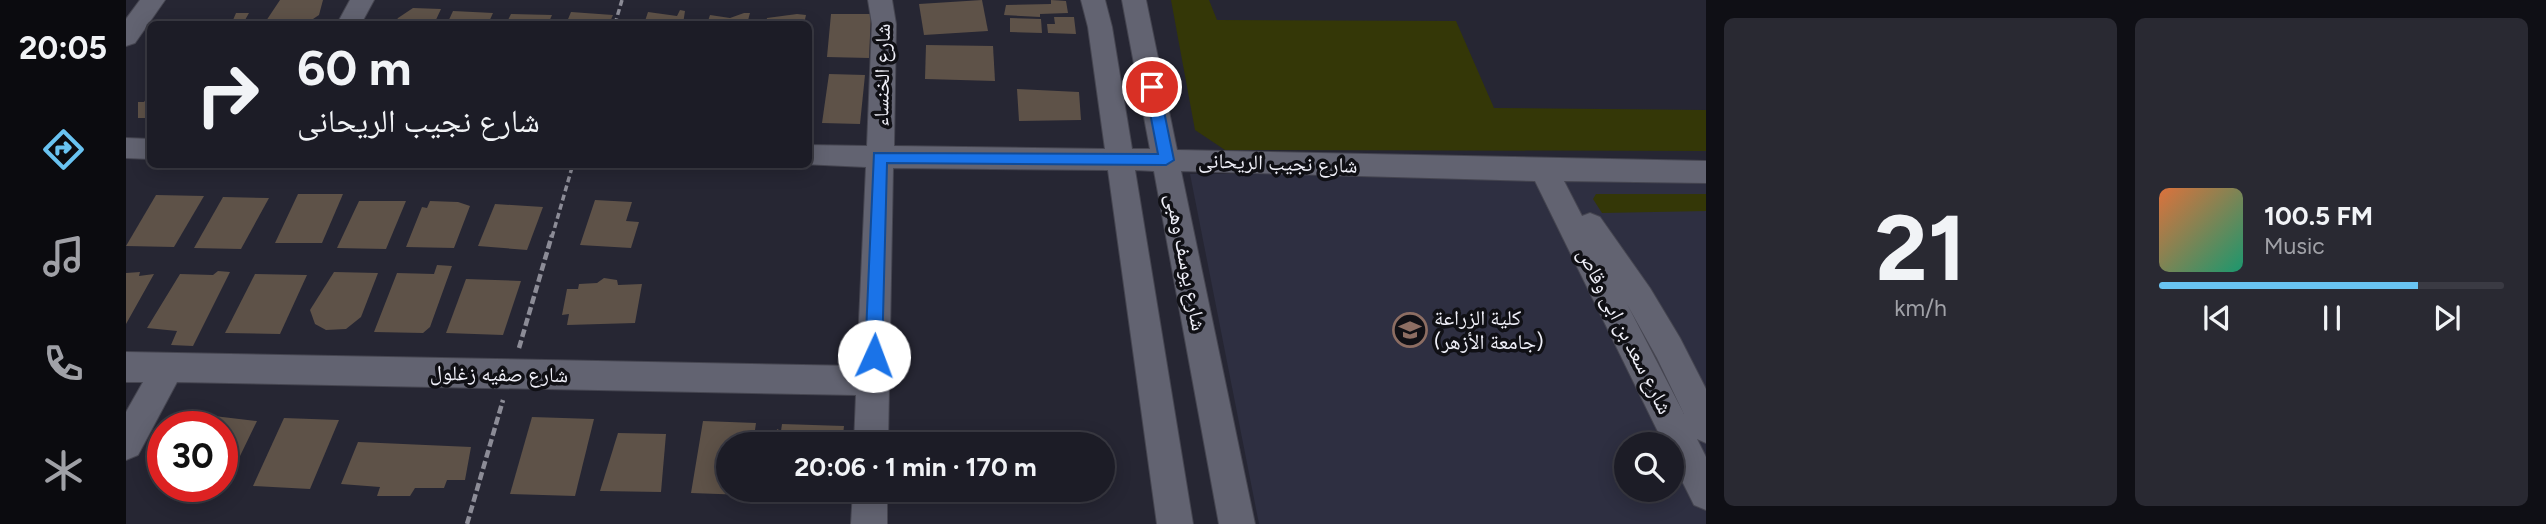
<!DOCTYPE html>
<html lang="en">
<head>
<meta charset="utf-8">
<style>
  :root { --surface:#1c1c26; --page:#292932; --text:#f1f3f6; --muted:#a0a1a7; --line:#3a3a43; --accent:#69c3f1 }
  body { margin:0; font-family:Figtree,"Noto Naskh Arabic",sans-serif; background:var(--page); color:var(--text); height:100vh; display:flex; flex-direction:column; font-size:26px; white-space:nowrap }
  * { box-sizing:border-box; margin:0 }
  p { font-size:23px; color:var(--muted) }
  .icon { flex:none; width:38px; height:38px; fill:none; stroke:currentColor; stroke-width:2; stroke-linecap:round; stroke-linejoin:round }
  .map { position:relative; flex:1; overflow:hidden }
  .drawer { display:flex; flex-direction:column; gap:18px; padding:18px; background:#0f0f15; width:840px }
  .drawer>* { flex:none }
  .top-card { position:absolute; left:21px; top:21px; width:665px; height:147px; border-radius:10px; box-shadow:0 4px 18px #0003,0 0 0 2px var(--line); background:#1c1c26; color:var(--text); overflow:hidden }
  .buttons { position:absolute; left:1488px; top:432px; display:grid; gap:14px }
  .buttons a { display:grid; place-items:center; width:70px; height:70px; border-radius:50%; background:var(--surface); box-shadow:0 4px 18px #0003,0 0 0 2px var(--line); font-size:35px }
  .speed { position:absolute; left:21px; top:411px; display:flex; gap:14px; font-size:35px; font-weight:700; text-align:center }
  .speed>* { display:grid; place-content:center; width:91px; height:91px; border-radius:50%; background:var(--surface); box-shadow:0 4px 18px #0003,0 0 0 2px var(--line); line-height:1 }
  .speed .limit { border:10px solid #d22; background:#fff; color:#111 }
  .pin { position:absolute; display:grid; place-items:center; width:60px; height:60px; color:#fff; margin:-30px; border:4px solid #fff; border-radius:50%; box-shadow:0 2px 7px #0007 }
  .me { position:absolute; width:77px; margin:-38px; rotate:2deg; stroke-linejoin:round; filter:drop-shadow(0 0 5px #0008) }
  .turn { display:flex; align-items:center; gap:24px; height:147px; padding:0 35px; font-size:32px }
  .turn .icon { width:91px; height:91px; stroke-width:2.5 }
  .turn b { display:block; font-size:49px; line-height:60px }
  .drawer .tile { flex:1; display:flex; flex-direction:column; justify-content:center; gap:10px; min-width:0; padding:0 24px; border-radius:10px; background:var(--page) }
  .drawer .dial { align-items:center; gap:0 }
  .dial b { font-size:91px; line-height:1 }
  .song { display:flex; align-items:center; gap:21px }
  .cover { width:84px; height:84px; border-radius:10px; background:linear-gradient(135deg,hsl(20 70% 55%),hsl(160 70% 35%)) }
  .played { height:7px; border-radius:4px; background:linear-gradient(90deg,var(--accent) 75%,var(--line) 75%) }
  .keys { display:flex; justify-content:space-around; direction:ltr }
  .drawer .tiles { flex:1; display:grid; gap:18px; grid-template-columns:repeat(2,1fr) }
  .trip { position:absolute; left:590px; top:432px; width:399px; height:70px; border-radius:35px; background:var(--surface); box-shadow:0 4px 18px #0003,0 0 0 2px var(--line); font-weight:700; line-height:70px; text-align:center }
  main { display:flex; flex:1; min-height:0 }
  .tab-bar { display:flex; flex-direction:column; width:126px; justify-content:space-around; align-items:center; background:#0b0b0f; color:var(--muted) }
  .tab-bar .icon { width:49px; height:49px }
  .tab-bar .active { color:var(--accent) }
  .tab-bar b { font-size:32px; color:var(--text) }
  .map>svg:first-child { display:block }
</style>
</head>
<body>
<main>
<nav class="tab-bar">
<b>20:05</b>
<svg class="icon active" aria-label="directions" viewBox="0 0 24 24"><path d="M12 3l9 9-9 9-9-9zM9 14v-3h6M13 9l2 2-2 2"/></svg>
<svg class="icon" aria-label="music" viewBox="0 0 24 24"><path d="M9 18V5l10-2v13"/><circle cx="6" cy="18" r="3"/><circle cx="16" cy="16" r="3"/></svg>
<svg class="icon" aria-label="phone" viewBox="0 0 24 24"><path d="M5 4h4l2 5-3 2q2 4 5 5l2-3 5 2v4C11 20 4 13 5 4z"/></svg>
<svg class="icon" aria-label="climate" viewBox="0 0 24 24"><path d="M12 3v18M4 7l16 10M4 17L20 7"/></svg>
</nav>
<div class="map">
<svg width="1580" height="524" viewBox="0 0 1580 524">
  <rect width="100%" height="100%" fill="#262633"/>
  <path fill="#2e2f41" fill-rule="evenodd" d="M1064 174H1580V524H1133ZM1500 444H1545V490H1500Z"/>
  <g fill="#343707">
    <path d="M1045 0H1083L1091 20 1330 21 1368 108 1580 110V151L1099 150 1069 130Z"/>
    <path d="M1470 194H1580V211L1476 213 1467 199Z"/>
  </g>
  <g fill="#5e5248">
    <path d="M154 0H197L193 15 184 21H140Z"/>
    <path d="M856 0 862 31 798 35 793 4Z"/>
    <path d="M925 0 940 1 942 13 914 14V17L878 15 880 5 925 4Z"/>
    <path d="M287 8 315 9 308 24H268L272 18Z"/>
    <path d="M554 10 559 11 557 24H518L522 12 551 16Z"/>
    <path d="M327 11 367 13 362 24H321Z"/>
    <path d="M445 12 487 15 483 24H440Z"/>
    <path d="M110 13H123L119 20H127L125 24H70L74 19 107 20Z"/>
    <path d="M618 13H624L621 24H581L584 15 604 18Z"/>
    <path d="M385 14 426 15 422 24H380Z"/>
    <path d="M671 14 680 15 678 24H640L641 18Z"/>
    <path d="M705 14H745L743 58 701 57Z"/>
    <path d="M928 17H948L950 34 922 33 921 24H929Z"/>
    <path d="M884 18 915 19 916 33 884 32Z"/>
    <path d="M800 45 867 46 869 81 799 79Z"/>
    <path d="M703 74 739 75 734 124 696 123Z"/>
    <path d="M891 89 953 92 955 120 893 121Z"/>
    <path d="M24 93V118H12V102H18Z"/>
    <path d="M172 194H217L196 243H149Z"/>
    <path d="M30 195 78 196 48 247 0 246Z"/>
    <path d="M97 197 143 198 115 249 68 248Z"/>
    <path d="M469 200 506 202 500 221 513 222 505 248 454 245Z"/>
    <path d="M233 201H280L260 249 211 248Z"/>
    <path d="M304 201 332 202 344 206 328 248 280 247 296 207 301 208Z"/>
    <path d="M369 204 417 207 401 250 352 246Z"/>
    <path d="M311 265 326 266 304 327 297 333 248 332 271 273 308 274Z"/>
    <path d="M92 271 104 272 67 346 45 345 51 331 21 328 54 274 87 275Z"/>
    <path d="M14 272 13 276 28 274 0 324V273Z"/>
    <path d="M208 272 252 273 235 317 220 329 200 330 189 324 184 310Z"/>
    <path d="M129 274 181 275 154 334 99 333Z"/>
    <path d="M478 278 491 280 492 285 516 284 509 323 441 325 443 314 436 315 441 289H452L453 284 471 283Z"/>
    <path d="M340 279 395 281 377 335 320 333Z"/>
    <path d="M88 416 131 421 99 487H96V427H71Z"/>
    <path d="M406 417 468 419 449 496 384 494Z"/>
    <path d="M158 418 213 420 184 489 127 486Z"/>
    <path d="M577 421 630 423 627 444H602V490H620V495L565 493Z"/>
    <path d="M656 424 718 426 716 444H649L651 429 655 431Z"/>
    <path d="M492 433 540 434 535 492 474 491Z"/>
    <path d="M232 442 345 447 339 480H321L318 488H289L284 496H251L254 487 215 484Z"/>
    <path d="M643 490H712V496L643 493Z"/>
  </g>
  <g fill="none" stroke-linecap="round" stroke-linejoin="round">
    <g stroke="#454550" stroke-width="2">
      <g id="minor">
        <path d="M14 0H39L9 43 0 46V19Z"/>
        <path d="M224 0H248L235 24H211Z"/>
        <path d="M742 0H766L770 24 768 146 979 149 962 27 955 0H979L986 27 1006 149H1024L996 0H1020L1051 150 1580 161V183L1438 181 1456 216 1464 213 1474 217 1524 288 1554 338 1580 389V443L1571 439 1580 457V510L1568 505 1545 459V444H1538L1409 181 1055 171 1129 524H1093L1028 171 1009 170 1067 524H1031L982 170 767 168 762 444H728L730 395 51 382 12 455 0 460V412L17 382H0V352L731 366 740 167 676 164H682V145L741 146 746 24ZM1501 304 1531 358 1558 414Z"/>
        <path d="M0 138 24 139V159L0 158Z"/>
        <path d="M727 490H761V524H725Z"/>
      </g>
    </g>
    <g stroke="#8c8c97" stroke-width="3.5" stroke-dasharray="6 3.5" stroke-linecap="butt">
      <path d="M489 24 496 0"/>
      <path d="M426 237 447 164"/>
    </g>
    <g stroke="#8c8c97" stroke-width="4.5" stroke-dasharray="8 3.5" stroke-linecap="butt">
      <path d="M393 348 426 235"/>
      <path d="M341 524 377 400"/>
    </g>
    <use href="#minor" fill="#626371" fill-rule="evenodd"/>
  </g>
  <path fill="#1a73e8" stroke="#114b97" stroke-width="2" d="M1026 82 1033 87 1048 160 1040 165 761 163 756 356 754 362 748 364 742 362 739 356 748 153 1032 154 1019 87Z"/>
  <defs>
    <g id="school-ring" transform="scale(1.75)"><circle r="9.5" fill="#101015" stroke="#8d6e63" stroke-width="1.5"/><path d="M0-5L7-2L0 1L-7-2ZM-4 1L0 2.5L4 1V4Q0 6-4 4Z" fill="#8d6e63"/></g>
  </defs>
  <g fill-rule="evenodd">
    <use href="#school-ring" x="1284" y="330"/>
  </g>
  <g text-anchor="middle" stroke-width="7" stroke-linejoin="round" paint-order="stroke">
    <g font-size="21" fill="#f0f0f9" stroke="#101015">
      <text transform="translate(756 75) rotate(-89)" y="7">شارع الخنساء</text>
      <text transform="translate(1152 163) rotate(2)" y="7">شارع نجيب الريحانى</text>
      <text transform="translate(1060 262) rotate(79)" y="7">شارع يوسف وهبى</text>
      <text transform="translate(1499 331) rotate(63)" y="7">شارع سعد بن ابى وقاص</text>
      <text transform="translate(373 374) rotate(1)" y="7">شارع صفيه زغلول</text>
    </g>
    <g font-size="21" fill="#f0f0f9" stroke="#101015" text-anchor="start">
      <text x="1308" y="325">كلية الزراعة<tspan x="1308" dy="24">(جامعة الأزهر)</tspan></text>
    </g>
  </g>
</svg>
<div class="buttons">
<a><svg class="icon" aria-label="search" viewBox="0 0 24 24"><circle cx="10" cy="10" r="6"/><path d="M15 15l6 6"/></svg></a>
</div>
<div class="speed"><div class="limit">30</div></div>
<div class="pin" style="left:1026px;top:87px;background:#d93025"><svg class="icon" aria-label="arrive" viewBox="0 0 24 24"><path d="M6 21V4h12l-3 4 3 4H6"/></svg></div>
<svg class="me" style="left:748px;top:356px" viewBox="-20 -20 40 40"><circle r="19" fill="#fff"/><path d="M0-13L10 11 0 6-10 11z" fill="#1a73e8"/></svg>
<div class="trip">20:06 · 1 min · 170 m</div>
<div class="top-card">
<div class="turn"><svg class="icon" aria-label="right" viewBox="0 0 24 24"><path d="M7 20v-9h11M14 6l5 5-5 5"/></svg><div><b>60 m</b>شارع نجيب الريحانى</div></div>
</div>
</div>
<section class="drawer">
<div class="tiles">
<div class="tile dial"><b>21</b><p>km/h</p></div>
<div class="tile">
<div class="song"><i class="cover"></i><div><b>100.5 FM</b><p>Music</p></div></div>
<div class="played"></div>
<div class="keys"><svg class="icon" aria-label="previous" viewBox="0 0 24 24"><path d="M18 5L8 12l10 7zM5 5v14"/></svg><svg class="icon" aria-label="pause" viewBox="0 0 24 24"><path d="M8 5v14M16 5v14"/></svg><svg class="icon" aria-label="next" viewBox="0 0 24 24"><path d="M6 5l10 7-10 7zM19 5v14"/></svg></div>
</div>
</div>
</section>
</main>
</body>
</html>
